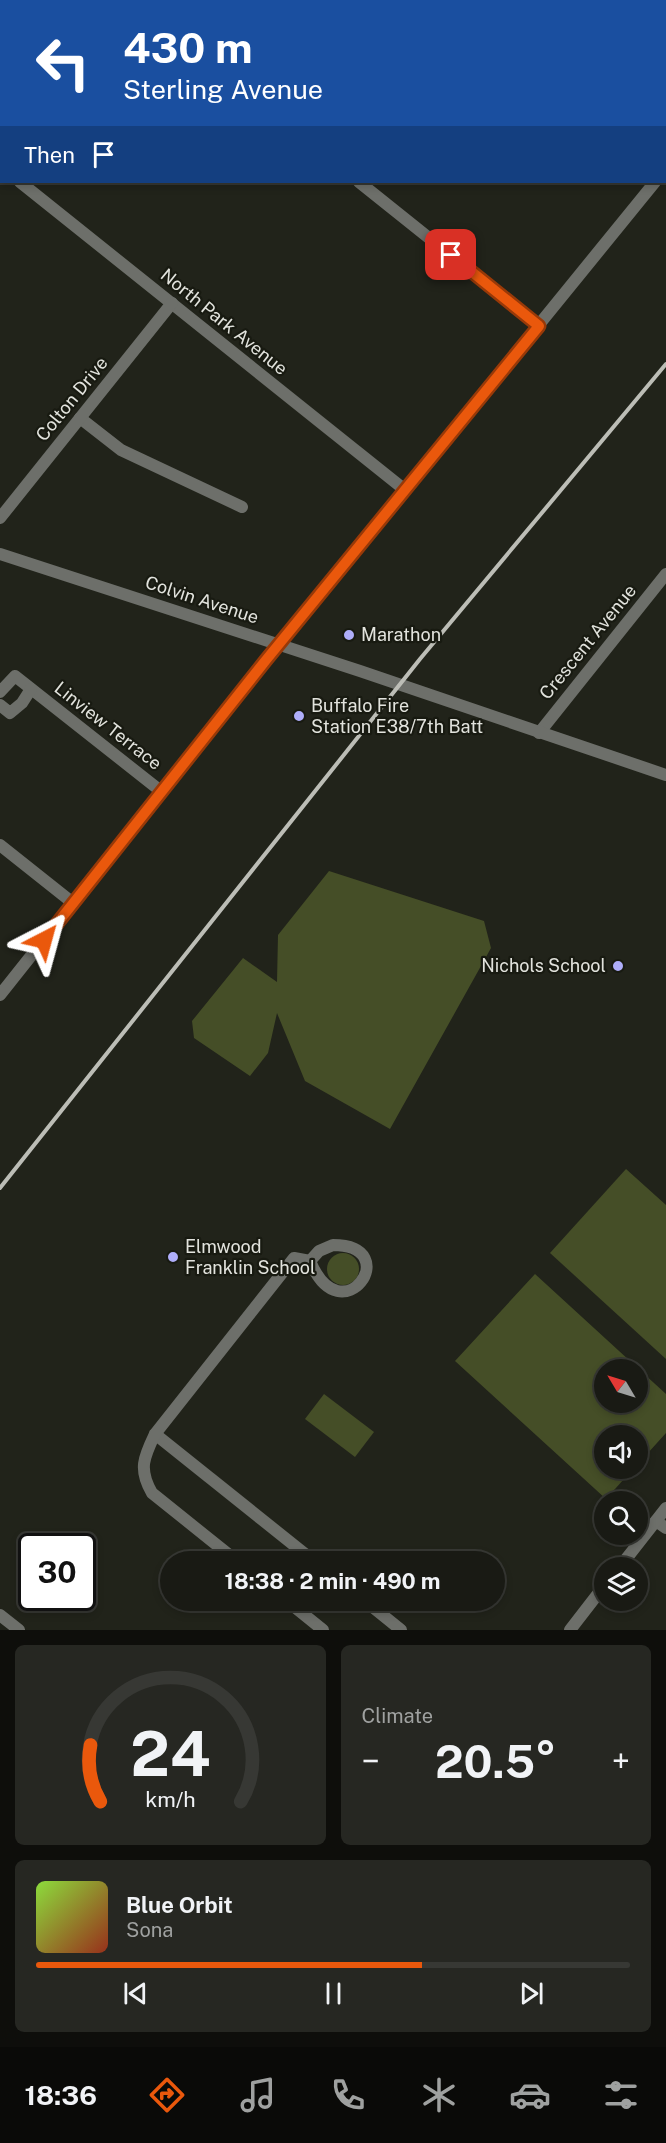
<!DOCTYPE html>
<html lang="en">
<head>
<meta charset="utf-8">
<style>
  :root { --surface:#191a14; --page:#262722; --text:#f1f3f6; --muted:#9fa1a0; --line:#373834; --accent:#ea580c }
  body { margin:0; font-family:"Public Sans",sans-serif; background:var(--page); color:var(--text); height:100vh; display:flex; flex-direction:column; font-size:22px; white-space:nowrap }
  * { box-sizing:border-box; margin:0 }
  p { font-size:20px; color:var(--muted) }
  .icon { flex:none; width:33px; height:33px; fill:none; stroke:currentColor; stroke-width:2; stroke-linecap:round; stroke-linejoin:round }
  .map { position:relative; height:1630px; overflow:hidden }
  .sheet { display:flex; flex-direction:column; gap:15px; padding:15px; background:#0e0e0b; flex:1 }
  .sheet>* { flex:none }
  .hud { position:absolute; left:0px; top:0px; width:666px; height:183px; box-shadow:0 3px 9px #0003,0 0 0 2px var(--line); background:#1a4fa0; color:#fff; overflow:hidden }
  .needle { width:39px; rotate:308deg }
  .tools { position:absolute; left:594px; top:1359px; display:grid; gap:12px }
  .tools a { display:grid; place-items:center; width:54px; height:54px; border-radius:50%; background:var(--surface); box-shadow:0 3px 9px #0003,0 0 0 2px var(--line); font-size:30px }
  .speed { position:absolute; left:18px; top:1533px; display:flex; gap:12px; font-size:30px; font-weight:700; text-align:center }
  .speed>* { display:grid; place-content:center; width:78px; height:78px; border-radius:50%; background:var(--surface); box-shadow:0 3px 9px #0003,0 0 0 2px var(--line); line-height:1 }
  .speed .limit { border:3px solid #111; border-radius:9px; background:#fff; color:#111 }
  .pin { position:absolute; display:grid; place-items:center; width:51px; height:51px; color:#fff; margin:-26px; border-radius:12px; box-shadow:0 3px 9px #0006 }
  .me { position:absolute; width:66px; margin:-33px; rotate:39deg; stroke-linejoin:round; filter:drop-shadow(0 0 4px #0008) }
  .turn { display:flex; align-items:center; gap:21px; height:126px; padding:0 24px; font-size:27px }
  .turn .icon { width:78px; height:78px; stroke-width:2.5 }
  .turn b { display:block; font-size:42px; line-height:51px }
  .then { display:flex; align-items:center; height:57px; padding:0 24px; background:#0003; gap:12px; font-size:22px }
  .big { font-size:45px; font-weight:700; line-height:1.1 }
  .sheet .widget { flex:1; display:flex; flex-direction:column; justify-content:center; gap:9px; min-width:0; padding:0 21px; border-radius:9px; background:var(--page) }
  .sheet .dial { align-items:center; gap:0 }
  .dial svg { height:156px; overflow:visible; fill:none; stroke:var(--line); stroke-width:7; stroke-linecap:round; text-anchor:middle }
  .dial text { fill:var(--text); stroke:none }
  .song { display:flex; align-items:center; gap:18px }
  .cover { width:72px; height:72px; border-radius:9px; background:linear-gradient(135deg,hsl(90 70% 55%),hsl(10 70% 35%)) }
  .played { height:6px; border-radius:3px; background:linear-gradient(90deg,var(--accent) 65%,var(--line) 65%) }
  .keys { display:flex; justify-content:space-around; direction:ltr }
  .heat { display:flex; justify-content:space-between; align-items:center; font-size:33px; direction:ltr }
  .sheet .tiles { flex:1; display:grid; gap:15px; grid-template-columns:1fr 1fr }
  .widget:last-child { grid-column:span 2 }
  .trip { position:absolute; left:160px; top:1551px; width:345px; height:60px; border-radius:30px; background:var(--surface); box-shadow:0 3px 9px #0003,0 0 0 2px var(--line); font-weight:700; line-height:60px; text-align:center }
  .menu { display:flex; height:96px; justify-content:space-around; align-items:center; background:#0a0a08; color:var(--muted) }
  .menu .icon { width:42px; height:42px }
  .menu .current { color:var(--accent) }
  .menu b { font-size:27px; color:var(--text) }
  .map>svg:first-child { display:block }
</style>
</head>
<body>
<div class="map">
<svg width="666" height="1630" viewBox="0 0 666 1630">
  <rect width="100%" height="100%" fill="#21231a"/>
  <path fill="#292c1d" d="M0 0H26L2 2 0 129Z"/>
  <g fill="#454e27" fill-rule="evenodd">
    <path d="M329 871 484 921 491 948 390 1129 305 1081 277 1013 268 1053 250 1076 194 1038 192 1021 243 958 277 982 278 935Z"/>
    <path d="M626 1169 666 1205V1359L550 1253Z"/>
    <circle cx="343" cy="1269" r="16"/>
    <path d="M535 1274 666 1394V1433L638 1464V1436H604V1468L633 1469 606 1499 455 1361ZM604 1370H638V1402H604Z"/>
    <path d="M324 1394 374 1432 355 1457 305 1419Z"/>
  </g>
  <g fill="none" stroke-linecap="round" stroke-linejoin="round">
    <g stroke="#6d6f6a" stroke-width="12">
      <path d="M132 0 134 2"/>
      <path d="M463 0 465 2"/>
      <path d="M0 166 2 167"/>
      <path d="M664 169 666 167"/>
      <path d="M20 182 405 490"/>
      <path d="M359 182 539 326"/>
      <path d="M80 418 121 450 242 507"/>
      <path d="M0 518 172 303"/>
      <path d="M0 692 15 676 162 792"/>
      <path d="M0 705 10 713 22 703 31 689"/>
      <path d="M539 733 666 574"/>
      <path d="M0 845 73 903"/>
      <path d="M0 995 266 660 655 182"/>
      <path d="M333 1245C406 1245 342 1338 310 1261L319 1251Z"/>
      <path d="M155 1434 315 1562"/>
      <path d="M656 1521 666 1528"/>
      <path d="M238 1562 152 1493C138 1469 144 1457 155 1434L294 1258 310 1261"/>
      <path d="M286 1600 323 1630"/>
      <path d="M364 1600 401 1630"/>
      <path d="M0 1615 19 1630"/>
    </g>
    <g stroke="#6d6f6a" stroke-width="12">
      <path d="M0 554 360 671 666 775"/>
      <path d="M619 1568 666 1508"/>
      <path d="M570 1630 604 1586"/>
    </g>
    <path stroke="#bcbdb6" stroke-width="4" d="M0 1188 420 659 666 364"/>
  </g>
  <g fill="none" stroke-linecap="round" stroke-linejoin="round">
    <g stroke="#983908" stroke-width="15">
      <path id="route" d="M44 940 266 660 539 326 451 255"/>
    </g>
    <use href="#route" stroke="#ea580c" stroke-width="10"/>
  </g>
  <g fill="#afaefa" stroke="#181a11" stroke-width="2">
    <circle cx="349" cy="635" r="6"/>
    <circle cx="299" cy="716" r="6"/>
    <circle cx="618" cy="966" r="6"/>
    <circle cx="173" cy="1257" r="6"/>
  </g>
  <g text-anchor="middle" stroke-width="4.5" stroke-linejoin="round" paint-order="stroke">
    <g font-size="18" fill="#e2e3dd" stroke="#181a11">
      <text transform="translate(224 322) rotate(39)" y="6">North Park Avenue</text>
      <text transform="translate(72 399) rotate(-51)" y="6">Colton Drive</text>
      <text transform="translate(202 600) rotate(18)" y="6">Colvin Avenue</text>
      <text transform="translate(588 642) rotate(-51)" y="6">Crescent Avenue</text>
      <text transform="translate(108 726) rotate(38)" y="6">Linview Terrace</text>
    </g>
    <g font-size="18" fill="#e2e3dd" stroke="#181a11" text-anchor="start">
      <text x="361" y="641">Marathon</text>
      <text x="311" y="712">Buffalo Fire<tspan x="311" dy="21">Station E38/7th Batt</tspan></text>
      <text x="606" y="972" text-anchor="end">Nichols School</text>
      <text x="185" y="1253">Elmwood<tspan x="185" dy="21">Franklin School</tspan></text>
    </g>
  </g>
</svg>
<div class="tools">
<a><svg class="needle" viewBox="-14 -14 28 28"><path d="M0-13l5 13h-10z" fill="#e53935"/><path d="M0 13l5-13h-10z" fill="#9fa1a0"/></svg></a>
<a><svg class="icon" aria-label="sound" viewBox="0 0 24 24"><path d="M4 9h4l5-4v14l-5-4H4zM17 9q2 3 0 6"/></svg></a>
<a><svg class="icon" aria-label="search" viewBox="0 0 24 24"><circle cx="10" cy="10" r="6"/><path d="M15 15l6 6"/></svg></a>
<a><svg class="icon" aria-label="layers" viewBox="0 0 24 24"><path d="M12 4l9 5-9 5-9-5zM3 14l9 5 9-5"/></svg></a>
</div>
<div class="speed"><div class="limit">30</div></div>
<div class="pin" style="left:451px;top:255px;background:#d93025"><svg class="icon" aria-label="arrive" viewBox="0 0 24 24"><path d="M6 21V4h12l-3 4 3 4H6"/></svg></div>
<svg class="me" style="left:44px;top:940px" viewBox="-20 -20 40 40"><path d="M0-17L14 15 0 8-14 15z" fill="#ea580c" stroke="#fff" stroke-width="4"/></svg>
<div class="trip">18:38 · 2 min · 490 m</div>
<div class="hud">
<div class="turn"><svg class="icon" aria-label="left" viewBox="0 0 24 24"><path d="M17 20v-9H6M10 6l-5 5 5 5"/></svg><div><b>430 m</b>Sterling Avenue</div></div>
<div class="then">Then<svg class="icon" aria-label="arrive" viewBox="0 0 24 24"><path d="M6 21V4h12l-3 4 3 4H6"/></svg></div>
</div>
</div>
<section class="sheet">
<div class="tiles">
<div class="widget dial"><svg viewBox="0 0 100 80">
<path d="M14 69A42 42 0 1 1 86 69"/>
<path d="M14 69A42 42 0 0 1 9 40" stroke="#ea580c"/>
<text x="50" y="56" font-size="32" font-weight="700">24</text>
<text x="50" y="72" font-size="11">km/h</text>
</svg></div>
<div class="widget"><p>Climate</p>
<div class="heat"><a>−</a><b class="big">20.5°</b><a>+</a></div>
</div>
<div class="widget">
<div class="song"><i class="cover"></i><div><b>Blue Orbit</b><p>Sona</p></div></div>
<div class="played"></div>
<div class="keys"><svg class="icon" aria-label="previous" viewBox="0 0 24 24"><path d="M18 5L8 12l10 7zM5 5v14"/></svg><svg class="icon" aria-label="pause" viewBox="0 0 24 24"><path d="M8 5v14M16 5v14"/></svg><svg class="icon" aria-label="next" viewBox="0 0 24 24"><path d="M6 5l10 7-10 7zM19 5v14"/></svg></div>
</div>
</div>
</section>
<nav class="menu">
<b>18:36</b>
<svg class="icon current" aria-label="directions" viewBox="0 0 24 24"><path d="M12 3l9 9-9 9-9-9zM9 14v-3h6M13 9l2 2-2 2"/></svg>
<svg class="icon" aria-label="music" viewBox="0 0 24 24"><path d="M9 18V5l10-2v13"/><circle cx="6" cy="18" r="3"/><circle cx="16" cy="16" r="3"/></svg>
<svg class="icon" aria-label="phone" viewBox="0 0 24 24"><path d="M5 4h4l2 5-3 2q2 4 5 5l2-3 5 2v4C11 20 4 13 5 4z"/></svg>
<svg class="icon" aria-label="climate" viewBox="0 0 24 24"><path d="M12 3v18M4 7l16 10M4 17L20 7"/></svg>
<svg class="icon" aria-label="car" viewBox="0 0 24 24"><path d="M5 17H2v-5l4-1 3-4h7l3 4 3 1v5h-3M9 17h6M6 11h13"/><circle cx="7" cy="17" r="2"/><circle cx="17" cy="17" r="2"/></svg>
<svg class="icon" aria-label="filters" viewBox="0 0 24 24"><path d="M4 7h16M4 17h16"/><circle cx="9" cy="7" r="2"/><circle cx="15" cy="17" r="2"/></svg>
</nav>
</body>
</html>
